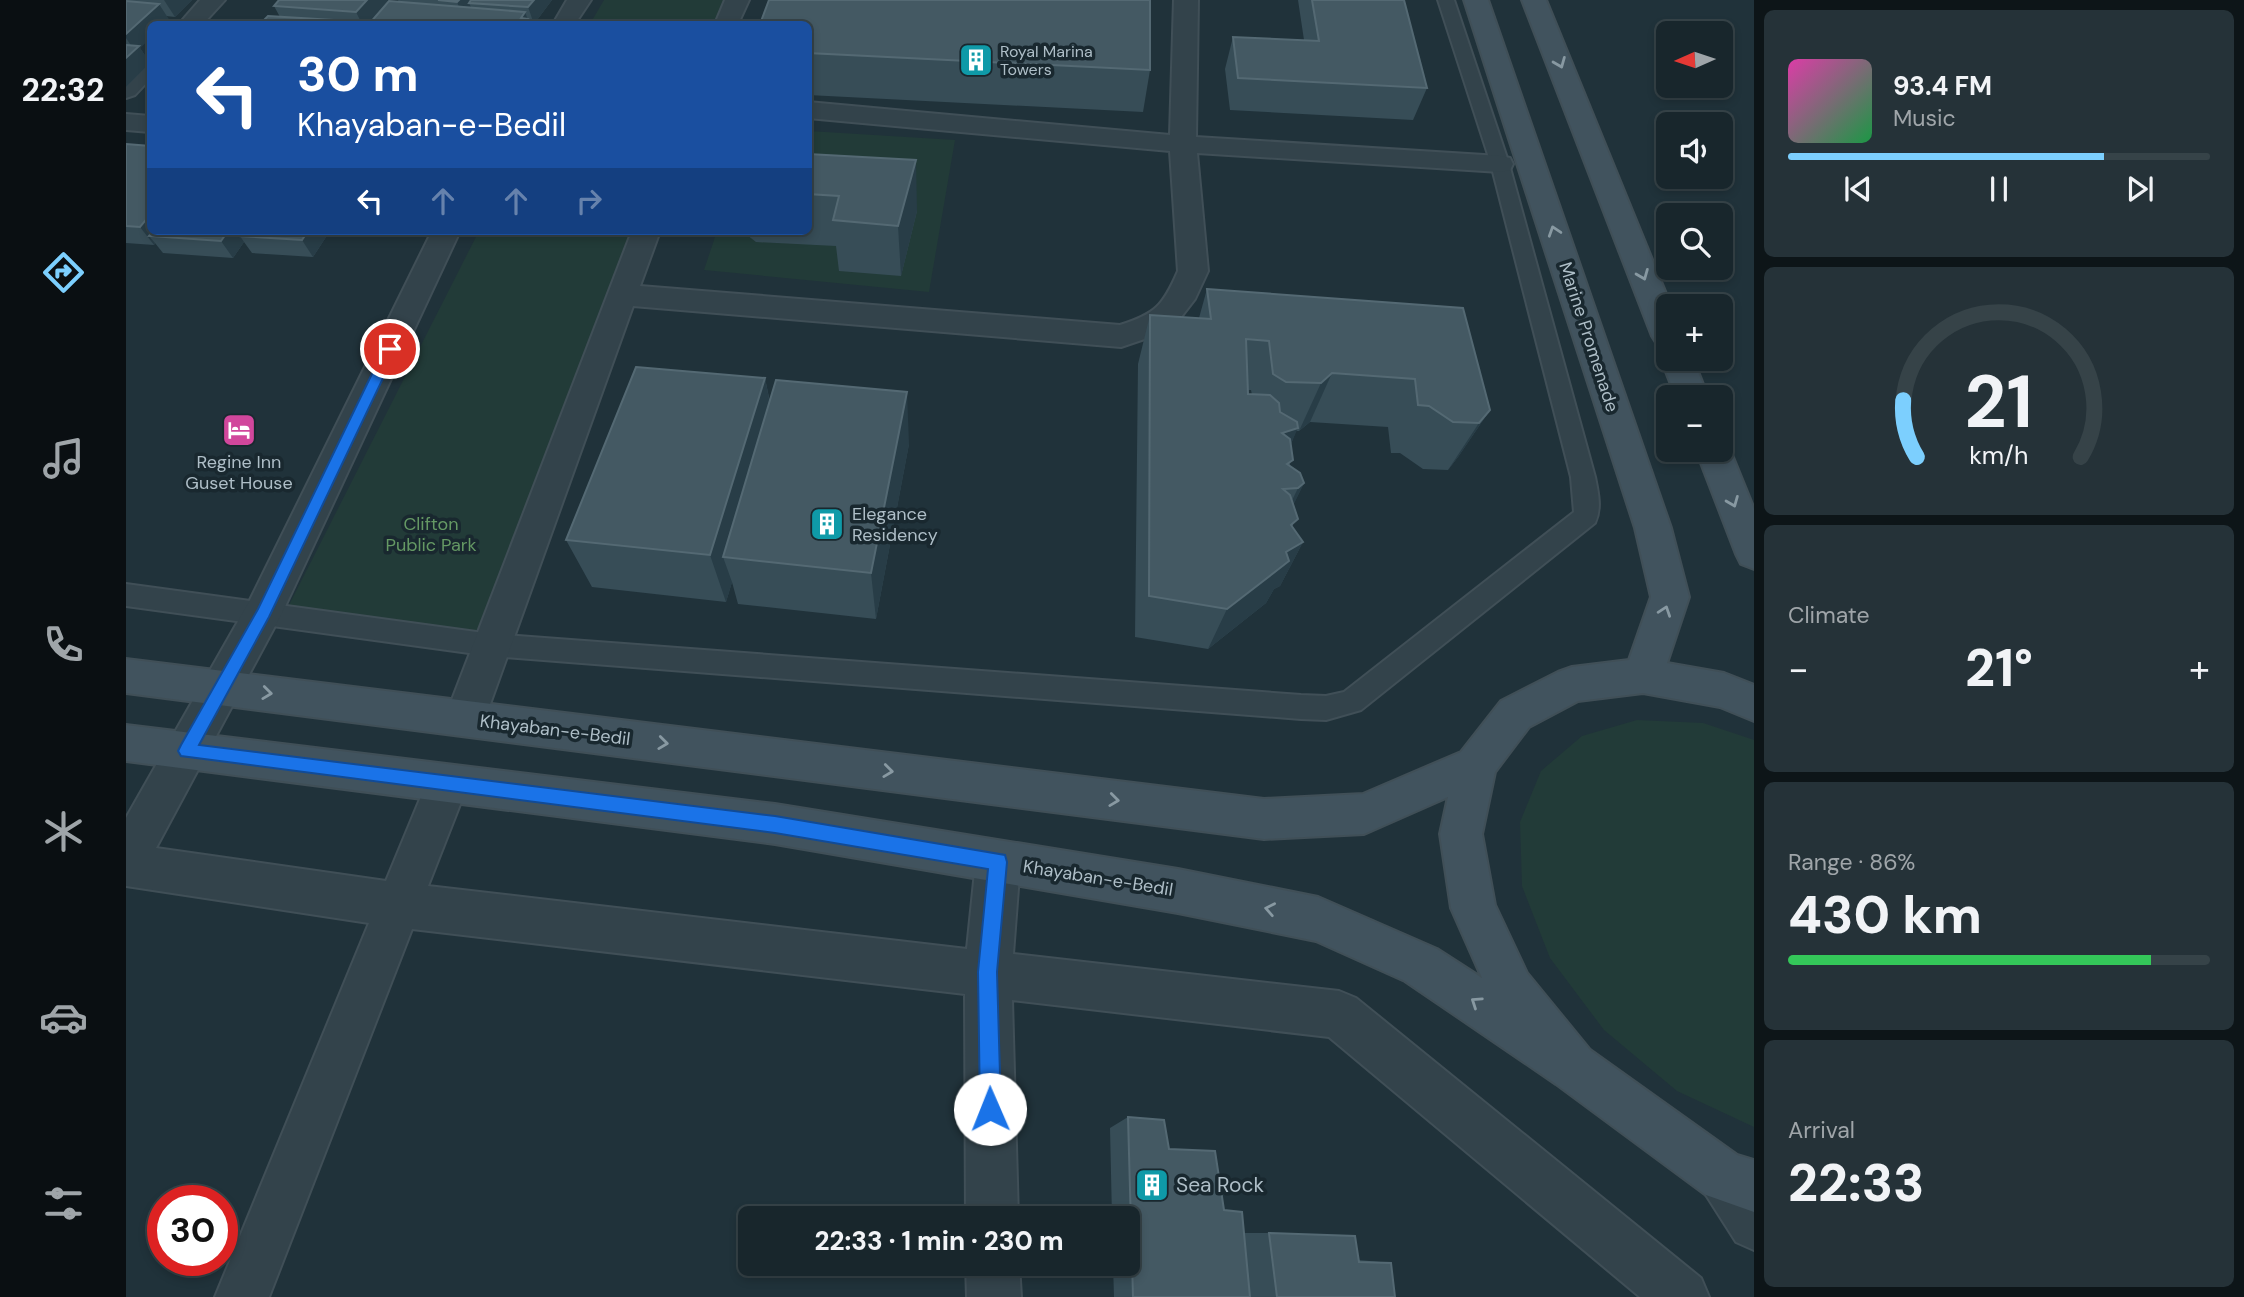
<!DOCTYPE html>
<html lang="en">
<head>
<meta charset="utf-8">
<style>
  :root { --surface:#18262c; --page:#253238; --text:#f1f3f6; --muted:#9fa5a9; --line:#364348; --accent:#7ccffe }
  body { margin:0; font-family:"DM Sans",sans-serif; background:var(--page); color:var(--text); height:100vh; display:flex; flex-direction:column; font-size:26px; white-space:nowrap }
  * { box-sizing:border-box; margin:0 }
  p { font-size:23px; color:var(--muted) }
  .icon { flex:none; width:38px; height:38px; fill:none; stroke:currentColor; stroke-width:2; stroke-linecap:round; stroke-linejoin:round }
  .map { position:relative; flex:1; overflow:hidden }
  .sheet { display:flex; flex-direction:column; gap:10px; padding:10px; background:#0d1518; width:490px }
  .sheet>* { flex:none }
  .top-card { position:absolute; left:21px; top:21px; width:665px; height:214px; border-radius:10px; box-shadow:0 4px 10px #0003,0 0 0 2px var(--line); background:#1a4fa0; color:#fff; overflow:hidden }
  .needle { width:46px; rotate:267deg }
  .fabs { position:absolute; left:1530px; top:21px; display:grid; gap:14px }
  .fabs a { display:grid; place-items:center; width:77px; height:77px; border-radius:10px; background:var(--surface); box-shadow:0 4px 10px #0003,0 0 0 2px var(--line); font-size:35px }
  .speed { position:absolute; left:21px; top:1185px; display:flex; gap:14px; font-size:35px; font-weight:700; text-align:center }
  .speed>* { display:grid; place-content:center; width:91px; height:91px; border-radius:50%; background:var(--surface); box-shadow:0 4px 10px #0003,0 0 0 2px var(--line); line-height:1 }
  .speed .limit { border:10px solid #d22; background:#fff; color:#111 }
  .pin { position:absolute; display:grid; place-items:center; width:60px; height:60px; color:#fff; margin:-30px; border:4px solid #fff; border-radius:50%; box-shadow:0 2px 7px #0007 }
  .me { position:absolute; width:77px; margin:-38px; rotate:359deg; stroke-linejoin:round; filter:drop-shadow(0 0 5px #0008) }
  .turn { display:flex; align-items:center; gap:24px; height:147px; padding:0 35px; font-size:32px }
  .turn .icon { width:91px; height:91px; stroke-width:2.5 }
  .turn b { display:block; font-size:49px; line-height:60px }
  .lanes { display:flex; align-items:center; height:66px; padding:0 35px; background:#0003; justify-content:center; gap:35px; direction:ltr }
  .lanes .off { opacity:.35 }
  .big { font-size:52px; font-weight:800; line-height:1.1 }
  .sheet .tile { flex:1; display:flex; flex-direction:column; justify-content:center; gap:10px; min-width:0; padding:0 24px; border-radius:10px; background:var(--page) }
  .sheet .dial { align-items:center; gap:0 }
  .dial svg { height:182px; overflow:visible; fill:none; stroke:var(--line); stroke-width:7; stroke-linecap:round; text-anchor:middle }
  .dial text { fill:var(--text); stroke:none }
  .song { display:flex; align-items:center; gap:21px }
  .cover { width:84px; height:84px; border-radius:10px; background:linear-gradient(135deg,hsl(320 70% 55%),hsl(140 70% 35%)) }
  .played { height:7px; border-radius:4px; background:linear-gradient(90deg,var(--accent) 75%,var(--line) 75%) }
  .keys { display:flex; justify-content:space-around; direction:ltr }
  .heat { display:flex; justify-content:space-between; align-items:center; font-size:38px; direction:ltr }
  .charge { height:10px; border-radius:5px; background:linear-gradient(90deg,#34c759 86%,var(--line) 0) }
  .trip { position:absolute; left:612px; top:1206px; width:402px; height:70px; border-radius:10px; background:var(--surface); box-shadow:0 4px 10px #0003,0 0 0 2px var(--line); font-weight:800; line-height:70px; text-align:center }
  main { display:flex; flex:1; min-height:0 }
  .tab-bar { display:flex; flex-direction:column; width:126px; justify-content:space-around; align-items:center; background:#0a0f12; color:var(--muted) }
  .tab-bar .icon { width:49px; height:49px }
  .tab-bar .selected { color:var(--accent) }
  .tab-bar b { font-size:32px; color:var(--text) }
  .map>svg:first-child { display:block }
</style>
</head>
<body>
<main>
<nav class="tab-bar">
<b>22:32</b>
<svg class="icon selected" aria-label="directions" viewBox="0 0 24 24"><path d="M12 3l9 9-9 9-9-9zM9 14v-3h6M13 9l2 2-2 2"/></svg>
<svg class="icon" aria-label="music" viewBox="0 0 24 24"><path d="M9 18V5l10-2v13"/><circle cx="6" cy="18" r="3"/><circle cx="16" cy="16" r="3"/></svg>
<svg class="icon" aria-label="phone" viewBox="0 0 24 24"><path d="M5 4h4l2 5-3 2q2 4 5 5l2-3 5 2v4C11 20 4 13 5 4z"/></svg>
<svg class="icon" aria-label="climate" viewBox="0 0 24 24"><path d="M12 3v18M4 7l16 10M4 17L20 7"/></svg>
<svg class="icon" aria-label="car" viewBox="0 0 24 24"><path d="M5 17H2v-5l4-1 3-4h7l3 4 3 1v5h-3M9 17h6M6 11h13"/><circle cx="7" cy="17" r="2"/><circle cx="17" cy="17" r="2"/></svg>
<svg class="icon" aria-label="filters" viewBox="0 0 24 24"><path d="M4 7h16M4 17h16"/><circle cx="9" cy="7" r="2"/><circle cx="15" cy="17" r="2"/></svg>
</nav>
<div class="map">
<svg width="1628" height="1297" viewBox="0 0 1628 1297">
  <rect width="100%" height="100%" fill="#20323a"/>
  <g fill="#223b38">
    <path d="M478 0H604L594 24H464Z"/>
    <path d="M683 131 829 140 803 292 578 270 591 231H682Z"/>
    <path d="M353 231H515L365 645 159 613Z"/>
    <path d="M1511 720 1577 723 1628 740V1127L1551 1091 1478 1030 1424 958 1396 886 1394 822 1415 771 1456 736Z"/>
  </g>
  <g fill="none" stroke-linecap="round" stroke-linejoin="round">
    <g stroke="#404f57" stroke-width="4">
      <path id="service" d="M1312 0H1328L1383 164 1469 477C1472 492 1476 508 1469 523L1235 710 1200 720 1175 719 365 656 0 606V584L365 634 1175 695 1200 696 1218 692 1448 512 1445 477 1365 164Z"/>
    </g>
    <g stroke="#404f57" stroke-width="4">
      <g id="minor">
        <path d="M74 0H99L77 24H53Z"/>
        <path d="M441 0H465L449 24H427Z"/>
        <path d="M599 0H623L612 24H589Z"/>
        <path d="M1048 0H1072L1070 137 1374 156 1384 158 1387 164 1384 170 1374 172 1071 153 1082 271 1069 299 1045 330 995 347 507 306 359 718 353 731 339 736 325 731 319 718 506 231H534L514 286 994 325C1029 314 1037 306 1052 271L1044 151 682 118V102L1044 135Z"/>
        <path d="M24 58V79L9 95 0 98V76L15 60Z"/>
        <path d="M0 114 24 116V132L0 130Z"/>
        <path d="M306 231H334L156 613 30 848 260 881 306 770 321 765 336 770 342 784 302 886 841 949 850 862 857 847 872 841 887 847 894 862 887 954 1213 991 1230 998 1575 1278 1583 1297H1514L1203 1037 886 1000 892 1218H840L839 994 286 929 143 1297H89L243 923 0 886V818L123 602Z"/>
        <path d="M1598 1151 1616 1159 1628 1177V1250L1610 1242 1580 1195 1572 1177 1580 1159Z"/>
        <path d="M840 1264H893L895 1297H841Z"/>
      </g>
    </g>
    <g stroke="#404f57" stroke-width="4">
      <g id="secondary">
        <path d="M1338 0H1362L1545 528 1563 597 1541 663 1598 673 1628 685V721L1594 707 1517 693 1452 701 1403 727 1369 772 1356 834 1369 905 1401 973 1464 1050 1611 1155 1628 1160V1212L1580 1195 1430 1084 1279 981 1190 941 1052 913 649 844 0 761V725L649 804 1052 869 1192 897 1311 949 1356 978 1325 908 1314 834 1322 797 1238 834 1138 839 0 693V659L1138 799 1237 794 1335 752 1375 701 1432 672 1446 667 1503 660 1525 597 1509 528Z"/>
        <path d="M1396 0H1420L1545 306H1542V347L1531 344 1526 336Z"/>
        <path d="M1540 351 1542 359H1567L1582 397H1550L1535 359Z"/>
        <path d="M1594 440 1599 441 1604 450 1628 509V569L1615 564 1610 554 1570 450H1594Z"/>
      </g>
    </g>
    <use href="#service" fill="#33434b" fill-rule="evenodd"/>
    <use href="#minor" fill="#33434b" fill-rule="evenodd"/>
    <use href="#secondary" fill="#41535e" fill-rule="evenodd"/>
  </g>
  <g fill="#374d57" fill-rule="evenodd">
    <path d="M0 0H66L49 17 40 16 44 21 40 24H24L14 48 24 63 0 87Z"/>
    <path d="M153 0H261L262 2 242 24H134L154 17 148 6Z"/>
    <path d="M272 0H426L408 24H243L273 2Z"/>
    <path d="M1172 0H1278L1301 88 1287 120 1104 110 1099 69 1107 37 1178 40Z"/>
    <path d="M682 24 1024 70 1017 112 682 95Z"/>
    <path d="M0 144 24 231H204L187 257 126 253 118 242 107 258 37 253 29 243 28 245 0 243Z"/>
    <path d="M682 154 791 211 775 276 713 271 710 246 630 242 616 231H682Z"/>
    <path d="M1081 289 1364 410 1332 457 1322 470 1297 469 1274 453H1265L1262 427 1184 422 1173 431H1170L1165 444 1164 467 1178 483 1167 505V528L1177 542 1154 586 1148 589 1140 603 1082 649 1009 637 1012 364 1024 315 1073 318ZM1122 390H1125L1126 395 1122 394Z"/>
    <path d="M639 378 644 402 783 444 750 619 612 604 606 582 600 602 466 587 440 540Z"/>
    <path d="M1002 1117 1043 1149 1118 1233H1143L1233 1260 1265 1263 1269 1297H988L987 1264H1003V1218H986L984 1128Z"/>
  </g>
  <g fill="#283d47">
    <path d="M38 0H66L49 17Z"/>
    <path d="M241 0H261L262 2 242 24H236L230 12Z"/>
    <path d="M333 0H348L343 3 346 9 338 19 331 2Z"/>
    <path d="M408 0H426L408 24 402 7Z"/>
    <path d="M33 4 44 21 40 24H24V39L14 48 24 63 0 87V58L8 50 0 38V34Z"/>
    <path d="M399 12 402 20V19L404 24H397L395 18Z"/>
    <path d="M790 160 791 211 775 276 772 226Z"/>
    <path d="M24 215V231H39L23 236 29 243 28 245 14 227Z"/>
    <path d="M102 231H127L114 236 118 242 107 258 95 241Z"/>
    <path d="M182 231H204L187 257 176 240Z"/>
    <path d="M1206 373 1184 422 1173 431 1195 383Z"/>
    <path d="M639 378 649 430 597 557 606 582 600 602 584 555Z"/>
    <path d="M781 392 783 444 750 619 745 573Z"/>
    <path d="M1364 410 1332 457 1322 470 1353 423Z"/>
    <path d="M1172 428 1151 475 1156 433Z"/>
    <path d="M1178 483 1156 528 1150 534 1172 488Z"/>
    <path d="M1177 542 1154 586 1148 589 1140 603 1082 649 1101 609 1160 552Z"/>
  </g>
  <g fill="#445963" stroke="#546973" stroke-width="2">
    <path d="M153 0H241L230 12 148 6Z"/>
    <path d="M312 0H333L331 2Z"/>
    <path d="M345 0H408L402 7 343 3Z"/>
    <path d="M643 0H1024V70L682 53V24H634Z"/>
    <path d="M1186 0H1278L1301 88 1112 78 1107 37 1193 41Z"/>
    <path d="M0 1 33 4 0 34Z"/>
    <path d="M263 1 399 12 395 18 402 19 399 24H243Z"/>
    <path d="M142 16 223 21 221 24H134Z"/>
    <path d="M0 45 13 46 0 58Z"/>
    <path d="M0 144 24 146V215L14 227 0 226Z"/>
    <path d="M682 154 790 160 772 226 707 220 713 196 682 194Z"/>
    <path d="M27 231H102L95 241 23 236Z"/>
    <path d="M117 231H182L176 240 114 236Z"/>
    <path d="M1081 289 1337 308 1364 410 1353 423 1327 422 1303 406 1292 405 1289 379 1206 373 1195 383 1160 382 1147 374 1143 341 1120 339 1122 394 1144 395 1153 403 1154 412 1171 422 1172 428 1156 433 1164 439 1167 460 1161 464 1174 473 1178 483 1172 488 1157 489 1164 495 1172 519 1165 525 1177 542 1160 552 1163 561 1101 609 1023 596 1024 315 1085 319Z"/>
    <path d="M510 367 639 378 584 555 440 540Z"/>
    <path d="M650 380 781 392 745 573 597 557Z"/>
    <path d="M1002 1117 1038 1120 1043 1149 1089 1151 1098 1210 1116 1212 1124 1297H1007Z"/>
    <path d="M1143 1233 1229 1236 1233 1262 1265 1263 1269 1297H1151Z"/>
  </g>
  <defs><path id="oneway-chevron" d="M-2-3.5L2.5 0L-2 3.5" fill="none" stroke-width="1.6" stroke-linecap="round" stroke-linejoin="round" transform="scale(1.75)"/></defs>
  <g stroke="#8899a2">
    <use href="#oneway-chevron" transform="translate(1434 63) rotate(68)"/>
    <use href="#oneway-chevron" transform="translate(1428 231) rotate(-108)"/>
    <use href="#oneway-chevron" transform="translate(1517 275) rotate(68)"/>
    <use href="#oneway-chevron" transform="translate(1607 502) rotate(68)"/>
    <use href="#oneway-chevron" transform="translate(1539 611) rotate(-71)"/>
    <use href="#oneway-chevron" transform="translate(141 693) rotate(7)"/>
    <use href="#oneway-chevron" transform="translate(537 743) rotate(7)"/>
    <use href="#oneway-chevron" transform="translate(762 771) rotate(7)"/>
    <use href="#oneway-chevron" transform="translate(988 800) rotate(7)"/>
    <use href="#oneway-chevron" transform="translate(1144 909) rotate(-169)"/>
    <use href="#oneway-chevron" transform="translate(1350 1002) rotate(-146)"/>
  </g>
  <path fill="#1a73e8" stroke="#114b97" stroke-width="2" d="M264 345 271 349 143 617 73 745 649 816 879 855 881 862 871 972 875 1109 872 1116 864 1119 857 1116 854 1109 852 972 862 869 649 833 55 756 52 751 55 745 132 609 258 349Z"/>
  <defs>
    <g id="building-square" transform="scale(1.75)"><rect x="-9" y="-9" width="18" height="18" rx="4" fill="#0f9aa8" stroke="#19282f"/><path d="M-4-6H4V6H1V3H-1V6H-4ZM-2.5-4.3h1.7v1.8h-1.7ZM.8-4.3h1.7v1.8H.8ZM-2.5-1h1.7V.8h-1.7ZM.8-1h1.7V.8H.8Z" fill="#fff"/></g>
    <g id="hotel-square" transform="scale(1.75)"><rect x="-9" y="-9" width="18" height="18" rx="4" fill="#d1479c" stroke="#19282f"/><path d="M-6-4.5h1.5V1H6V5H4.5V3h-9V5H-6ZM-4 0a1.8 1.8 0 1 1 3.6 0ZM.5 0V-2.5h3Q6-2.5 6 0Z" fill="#fff"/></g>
  </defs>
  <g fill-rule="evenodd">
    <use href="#building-square" x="850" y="60"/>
    <use href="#hotel-square" x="113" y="430"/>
    <use href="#building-square" x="701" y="524"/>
    <use href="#building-square" x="1026" y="1185"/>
  </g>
  <g text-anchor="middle" stroke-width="7" stroke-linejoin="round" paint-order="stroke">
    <g font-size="16" fill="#aebec7" stroke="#19282f" text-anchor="start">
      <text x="874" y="57">Royal Marina<tspan x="874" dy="18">Towers</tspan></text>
    </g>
    <g font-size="18" fill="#aebec7" stroke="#19282f">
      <text transform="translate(1463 337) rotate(72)" y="6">Marine Promenade</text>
      <text transform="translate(429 730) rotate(7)" y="6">Khayaban-e-Bedil</text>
      <text transform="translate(972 878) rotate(9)" y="6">Khayaban-e-Bedil</text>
    </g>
    <g font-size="18" fill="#aebec7" stroke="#19282f">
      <text x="113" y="468">Regine Inn<tspan x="113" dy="21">Guset House</tspan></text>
      <text x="726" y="520" text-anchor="start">Elegance<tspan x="726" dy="21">Residency</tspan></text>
    </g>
    <g font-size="18" fill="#659964" stroke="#19282f">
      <text x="305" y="530">Clifton<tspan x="305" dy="21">Public Park</tspan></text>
    </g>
    <g font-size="21" fill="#aebec7" stroke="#19282f" text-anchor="start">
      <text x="1050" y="1192">Sea Rock</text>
    </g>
  </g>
</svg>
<div class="fabs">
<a><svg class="needle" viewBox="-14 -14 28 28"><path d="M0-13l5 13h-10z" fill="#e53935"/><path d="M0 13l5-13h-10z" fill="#9fa5a9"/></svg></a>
<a><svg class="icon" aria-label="sound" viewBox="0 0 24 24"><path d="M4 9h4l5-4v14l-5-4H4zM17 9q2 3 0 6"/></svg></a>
<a><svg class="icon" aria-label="search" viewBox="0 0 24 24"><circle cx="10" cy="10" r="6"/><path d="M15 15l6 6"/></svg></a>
<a>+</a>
<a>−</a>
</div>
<div class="speed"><div class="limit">30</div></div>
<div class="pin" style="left:264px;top:349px;background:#d93025"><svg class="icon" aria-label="arrive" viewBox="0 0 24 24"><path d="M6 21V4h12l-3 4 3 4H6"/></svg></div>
<svg class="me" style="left:864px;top:1109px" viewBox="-20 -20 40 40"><circle r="19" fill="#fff"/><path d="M0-13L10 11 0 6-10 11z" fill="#1a73e8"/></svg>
<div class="trip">22:33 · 1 min · 230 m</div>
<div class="top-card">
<div class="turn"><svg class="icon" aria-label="left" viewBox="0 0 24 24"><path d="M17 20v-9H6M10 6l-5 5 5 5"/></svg><div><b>30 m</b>Khayaban-e-Bedil</div></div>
<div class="lanes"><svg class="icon" aria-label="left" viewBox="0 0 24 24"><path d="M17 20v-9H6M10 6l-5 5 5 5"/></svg><svg class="icon off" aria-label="ahead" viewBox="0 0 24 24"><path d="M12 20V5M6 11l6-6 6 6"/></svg><svg class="icon off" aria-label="ahead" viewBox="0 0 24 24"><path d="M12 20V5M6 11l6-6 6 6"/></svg><svg class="icon off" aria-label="right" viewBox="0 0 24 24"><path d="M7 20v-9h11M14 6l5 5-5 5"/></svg></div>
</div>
</div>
<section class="sheet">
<div class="tile">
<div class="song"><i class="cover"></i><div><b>93.4 FM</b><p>Music</p></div></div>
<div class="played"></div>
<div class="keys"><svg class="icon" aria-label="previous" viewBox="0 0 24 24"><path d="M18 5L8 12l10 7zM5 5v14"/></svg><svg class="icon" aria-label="pause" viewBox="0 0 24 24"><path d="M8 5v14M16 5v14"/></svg><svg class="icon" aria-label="next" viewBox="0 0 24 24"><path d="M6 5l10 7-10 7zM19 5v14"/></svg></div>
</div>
<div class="tile dial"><svg viewBox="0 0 100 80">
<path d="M14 69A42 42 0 1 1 86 69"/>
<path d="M14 69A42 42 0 0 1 8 44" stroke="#7ccffe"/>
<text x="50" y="56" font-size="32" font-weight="700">21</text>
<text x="50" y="72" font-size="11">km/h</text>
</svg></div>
<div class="tile"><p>Climate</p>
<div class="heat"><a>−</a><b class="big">21°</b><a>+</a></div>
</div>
<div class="tile"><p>Range · 86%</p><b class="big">430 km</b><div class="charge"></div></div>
<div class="tile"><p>Arrival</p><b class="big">22:33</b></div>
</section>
</main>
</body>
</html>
